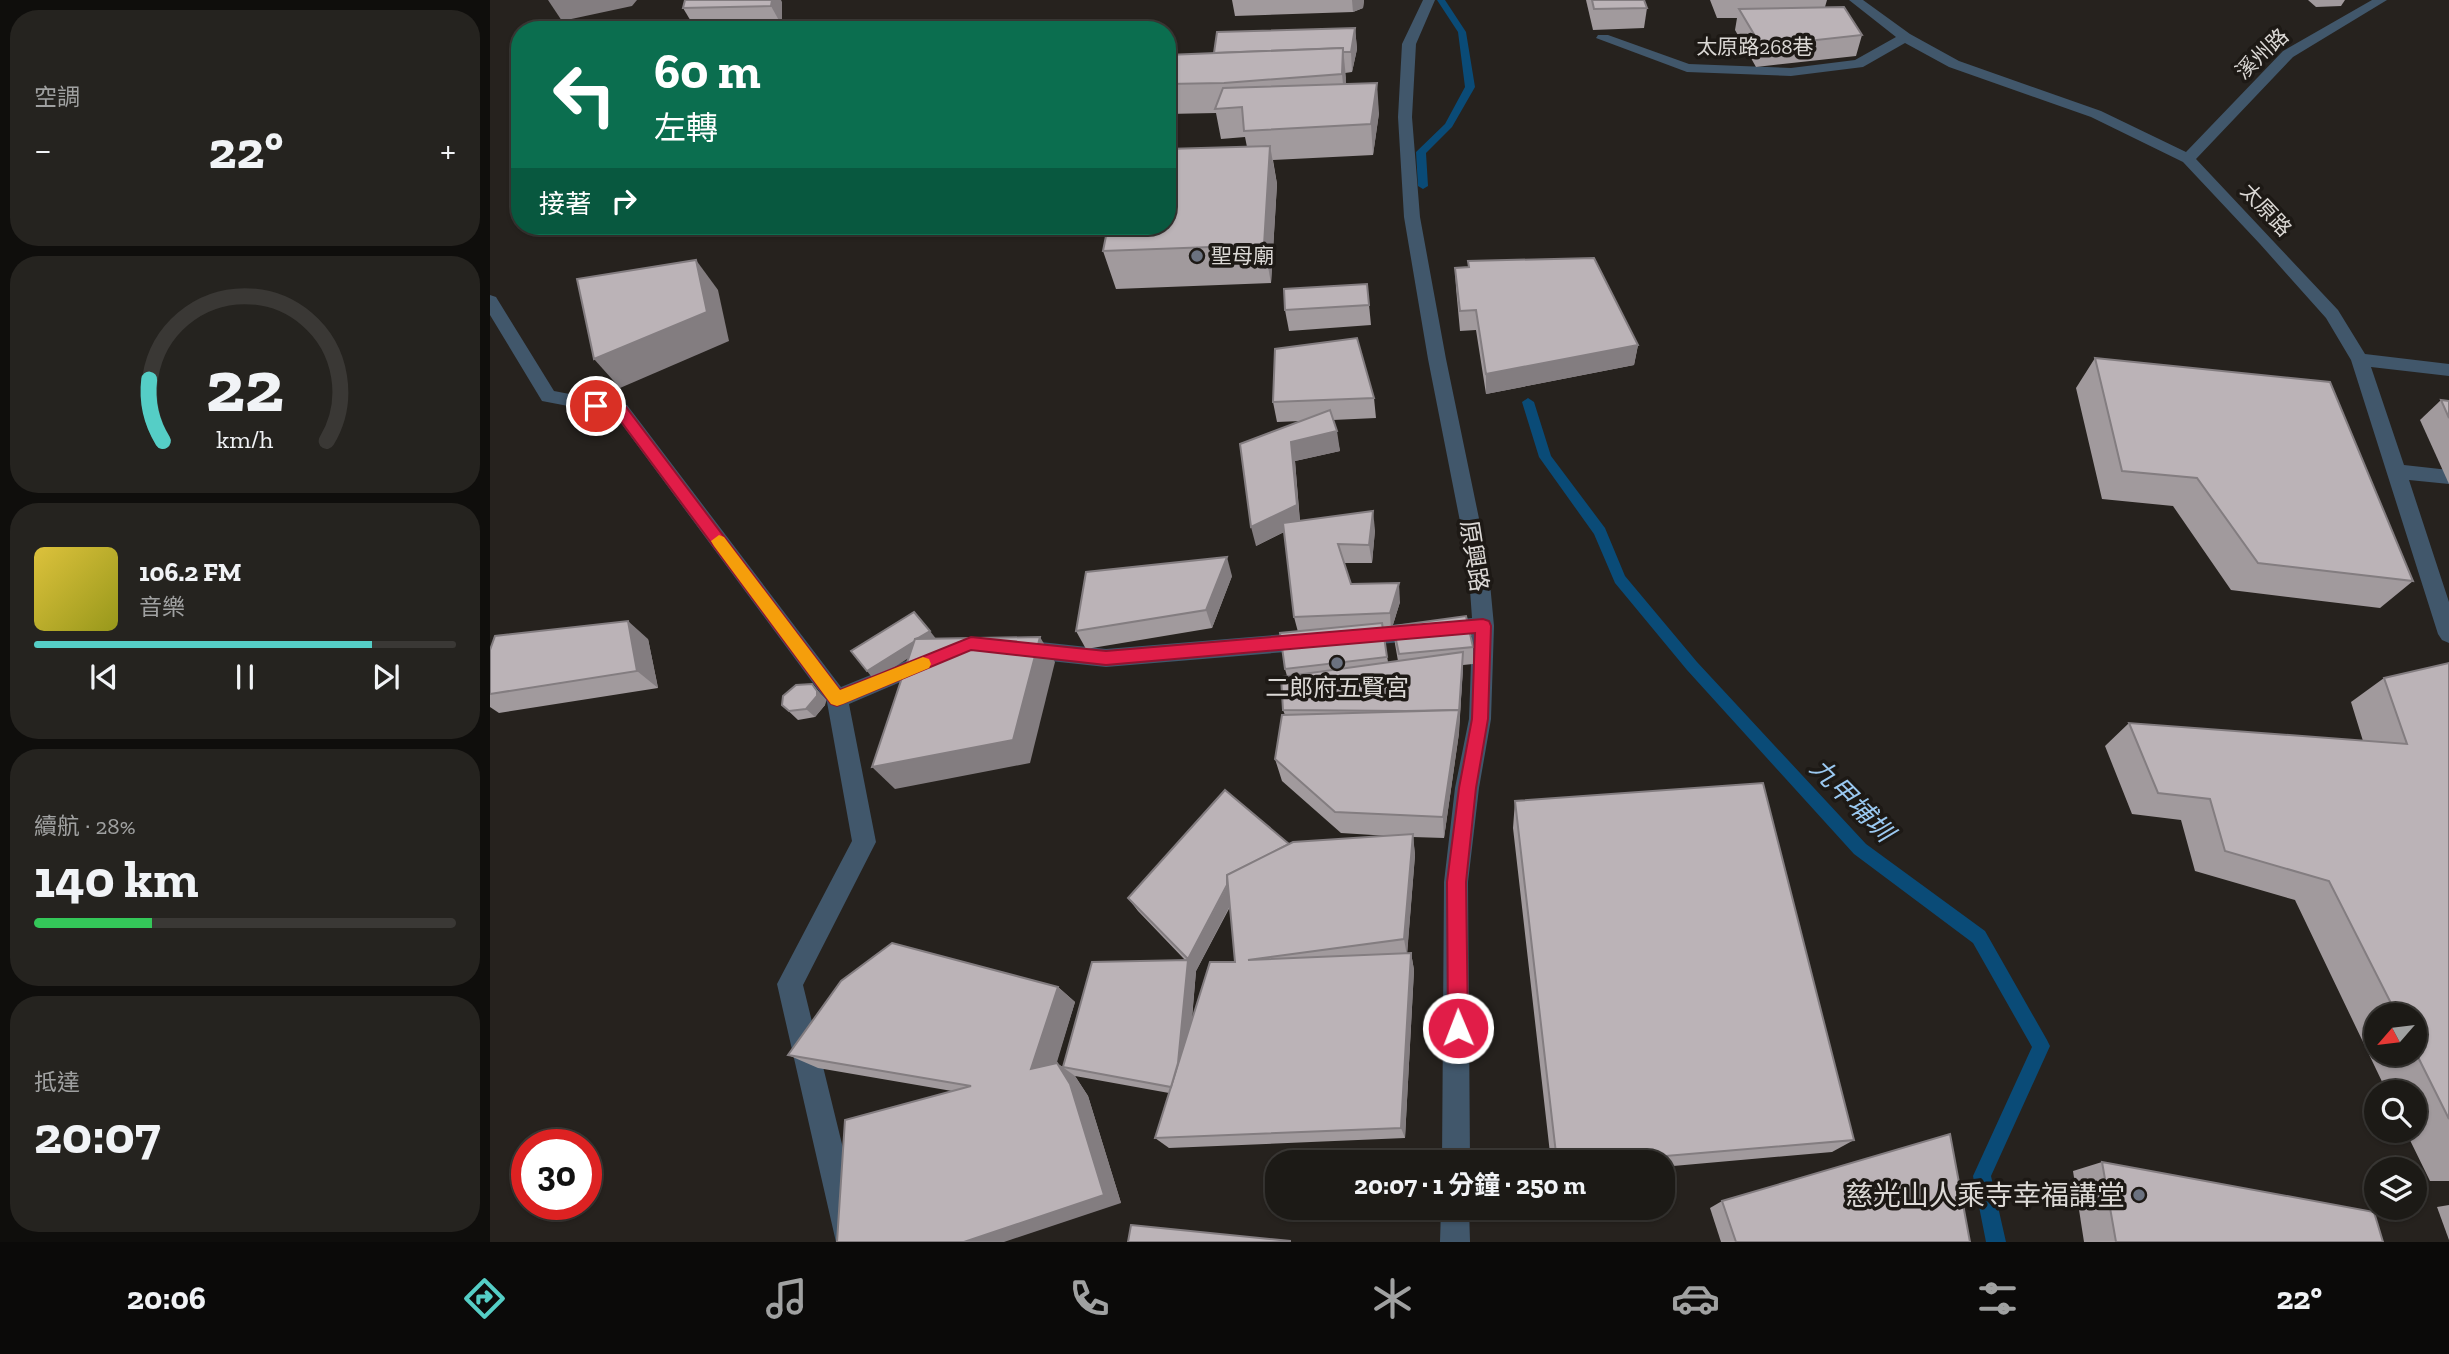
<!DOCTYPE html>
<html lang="zh-TW">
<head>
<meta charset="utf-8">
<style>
  :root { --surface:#1c1a16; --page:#25231f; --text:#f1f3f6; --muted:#a0a1a1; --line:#3a3835; --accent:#55cec6 }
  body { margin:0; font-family:"Zilla Slab","Noto Sans TC",serif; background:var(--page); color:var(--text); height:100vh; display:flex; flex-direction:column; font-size:26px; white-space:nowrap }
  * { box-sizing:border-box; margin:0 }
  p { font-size:23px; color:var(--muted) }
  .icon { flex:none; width:38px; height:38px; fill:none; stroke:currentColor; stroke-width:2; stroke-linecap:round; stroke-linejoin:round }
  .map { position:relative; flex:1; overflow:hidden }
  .side { display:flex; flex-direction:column; gap:10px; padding:10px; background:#0f0e0c; width:490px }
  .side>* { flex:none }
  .top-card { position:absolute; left:21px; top:21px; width:665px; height:214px; border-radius:28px; box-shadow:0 2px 5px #0004,0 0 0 2px var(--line); background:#0b6e4f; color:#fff; overflow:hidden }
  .needle { width:46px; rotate:242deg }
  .tools { position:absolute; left:1874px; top:1003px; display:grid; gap:14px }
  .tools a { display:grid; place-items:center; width:63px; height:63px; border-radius:50%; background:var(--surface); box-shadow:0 2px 5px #0004,0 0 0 2px var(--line); font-size:35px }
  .speed { position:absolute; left:21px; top:1129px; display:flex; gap:14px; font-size:35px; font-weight:700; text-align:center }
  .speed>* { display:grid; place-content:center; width:91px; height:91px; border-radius:50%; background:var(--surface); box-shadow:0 2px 5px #0004,0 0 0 2px var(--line); line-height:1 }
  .speed .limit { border:10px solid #d22; background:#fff; color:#111 }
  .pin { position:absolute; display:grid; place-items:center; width:60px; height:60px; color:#fff; margin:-30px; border:4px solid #fff; border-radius:50%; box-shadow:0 2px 7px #0007 }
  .me { position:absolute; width:77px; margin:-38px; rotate:359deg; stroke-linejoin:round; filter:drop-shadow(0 0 5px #0008) }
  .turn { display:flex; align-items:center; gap:24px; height:147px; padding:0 28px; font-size:32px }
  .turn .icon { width:91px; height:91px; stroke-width:2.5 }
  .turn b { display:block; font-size:49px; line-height:60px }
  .then { display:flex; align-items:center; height:66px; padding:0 28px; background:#0003; gap:14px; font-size:26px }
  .big { font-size:52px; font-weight:700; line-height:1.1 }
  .side .card { flex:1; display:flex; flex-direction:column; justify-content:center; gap:10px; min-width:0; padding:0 24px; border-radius:28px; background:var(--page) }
  .side .dial { align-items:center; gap:0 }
  .dial svg { height:182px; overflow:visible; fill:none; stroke:var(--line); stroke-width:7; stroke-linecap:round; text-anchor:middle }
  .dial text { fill:var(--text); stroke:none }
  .song { display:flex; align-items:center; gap:21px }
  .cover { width:84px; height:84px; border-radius:10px; background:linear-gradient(135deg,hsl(50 70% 55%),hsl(60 70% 35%)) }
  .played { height:7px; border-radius:4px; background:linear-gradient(90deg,var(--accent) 80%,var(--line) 80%) }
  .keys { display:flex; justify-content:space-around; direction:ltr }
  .heat { display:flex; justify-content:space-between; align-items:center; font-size:38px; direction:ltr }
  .charge { height:10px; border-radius:5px; background:linear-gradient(90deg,#34c759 28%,var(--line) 0) }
  .trip { position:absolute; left:775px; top:1150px; width:410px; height:70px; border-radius:28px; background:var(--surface); box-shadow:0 2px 5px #0004,0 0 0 2px var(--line); font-weight:700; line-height:70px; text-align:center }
  .dock { display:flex; height:112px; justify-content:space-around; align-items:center; background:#0b0a09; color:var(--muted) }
  .dock .icon { width:49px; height:49px }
  .dock .active { color:var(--accent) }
  .dock b { font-size:32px; color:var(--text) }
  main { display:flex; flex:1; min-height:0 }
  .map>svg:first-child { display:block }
</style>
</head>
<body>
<main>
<section class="side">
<div class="card"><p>空調</p>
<div class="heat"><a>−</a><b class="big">22°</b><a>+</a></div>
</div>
<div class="card dial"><svg viewBox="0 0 100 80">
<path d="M14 69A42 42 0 1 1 86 69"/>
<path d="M14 69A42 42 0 0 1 8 42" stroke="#55cec6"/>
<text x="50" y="56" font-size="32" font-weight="700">22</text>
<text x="50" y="72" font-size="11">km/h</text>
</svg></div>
<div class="card">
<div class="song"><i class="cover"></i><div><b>106.2 FM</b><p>音樂</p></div></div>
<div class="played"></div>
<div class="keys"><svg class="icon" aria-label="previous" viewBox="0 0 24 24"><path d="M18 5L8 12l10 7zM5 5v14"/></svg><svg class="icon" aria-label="pause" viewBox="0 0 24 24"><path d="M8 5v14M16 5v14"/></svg><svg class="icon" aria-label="next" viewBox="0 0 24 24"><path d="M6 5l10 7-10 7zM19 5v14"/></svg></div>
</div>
<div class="card"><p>續航 · 28%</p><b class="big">140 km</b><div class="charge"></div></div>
<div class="card"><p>抵達</p><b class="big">20:07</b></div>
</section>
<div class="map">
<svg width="1959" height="1242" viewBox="0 0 1959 1242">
  <rect width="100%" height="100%" fill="#26221e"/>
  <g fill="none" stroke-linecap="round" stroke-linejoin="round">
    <g fill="#0a4b77" fill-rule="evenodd">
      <path d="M947 0H955L976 32 985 87 962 127 936 153 938 186 933 189 928 186 926 152 955 124 975 87 968 32Z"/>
      <path d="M1038 398 1044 402 1061 456 1115 528 1135 576 1207 662 1376 844 1495 931 1557 1040 1560 1046 1501 1176 1516 1242H1496L1483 1176 1542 1047 1483 943 1364 854 1197 670 1125 583 1104 534 1049 457 1032 402Z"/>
    </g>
    <g fill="#41576b" fill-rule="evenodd">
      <path d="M933 0H945L926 44 922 117 930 217 956 359 998 562 1004 626 1001 719 989 788 978 882 980 1162H952L954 882 965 788 979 719 982 636 866 646 859 643 855 637 859 631 866 628 982 618 978 562 938 359 914 217 908 117 912 44Z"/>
      <path d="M1359 0H1373L1420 34 1469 61 1611 111 1696 152 1793 51 1882 0H1897L1803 57 1706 159 1848 310 1875 354 1959 364V376L1881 367 1914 465 1959 470V484L1919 480 1959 602V643L1952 640 1948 634 1861 360 1836 318 1770 244 1693 162 1601 117 1459 67 1415 43 1373 67 1301 76 1197 72 1106 38 1108 35H1118L1199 64 1301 68 1365 60 1406 37Z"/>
      <path d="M0 295 6 297 64 391 137 405 351 687 440 651 448 654 451 660 448 666 359 704 386 842 313 985 376 1242H346L287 984 362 841 337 702 125 415 52 401 0 315Z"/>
      <path d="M820 632 828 635 831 641 828 647 820 650 616 667 532 658 524 655 521 649 524 643 532 640 616 649Z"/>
      <path d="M951 1208H979L980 1242H950Z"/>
    </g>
  </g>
  <g fill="#a19a9d" fill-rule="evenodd">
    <path d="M742 0H874L873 8 863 12 745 16Z"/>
    <path d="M1096 0H1154L1157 8 1154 28 1103 30Z"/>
    <path d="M1220 0H1337L1335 7 1372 35 1366 56 1266 67 1245 30 1247 18H1227Z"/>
    <path d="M1818 0H1855L1851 6 1826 7Z"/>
    <path d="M292 2V26L205 28 193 8Z"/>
    <path d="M865 28 867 49 862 72 855 73 856 84 889 113 883 155 783 160 787 184 781 283 626 289 613 251 618 229H606L604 226H677L757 147 755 137 731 139 726 113 677 114V55L724 53Z"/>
    <path d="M978 261 1148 345 1144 365 996 394 986 330 970 331 966 288 965 268 978 267Z"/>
    <path d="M877 284 881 325 799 331 795 310Z"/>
    <path d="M1605 358 1923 581 1890 608 1741 590 1683 506 1612 499 1586 388Z"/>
    <path d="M884 398 886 418 843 420 850 451 805 461 810 521 885 530 882 563H854L861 584 910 602 901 631H893L898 662 908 661 905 644 903 626 983 647V664L973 665 969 733 954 838 923 837 925 855 917 953H921L924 970 915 1138 679 1148 665 1138 679 1093 585 1076 598 1096 631 1203 462 1091 328 1068 298 1055 568 987 585 1002 566 1063 573 1067 695 960 648 911 638 898 799 844 899 836 851 833 792 781 785 759 795 715 793 710 797 676 795 669 808 632 804 617 794 532 766 546 811 421 787 422 783 402ZM740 907 745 962 702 1019 706 971Z"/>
    <path d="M1951 400 1959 401V484L1930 420Z"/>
    <path d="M742 576 722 628 596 649 586 631Z"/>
    <path d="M158 639 168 688 9 713 0 707V650Z"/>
    <path d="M1959 663V1181H1940L1915 1130H1925V1092H1897L1805 900 1705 871 1691 820 1642 814 1615 746 1639 723 1873 741 1861 702 1894 678ZM1886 1015H1925V1054H1886Z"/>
    <path d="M322 684 336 700 335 705 325 717 308 720 292 705Z"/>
    <path d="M1025 801 1364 1140 1342 1152 1172 1167V1162H1061L1023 828Z"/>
    <path d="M1612 1162 1893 1242H1594L1583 1171Z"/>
    <path d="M1232 1201 1480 1242H1231L1220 1208Z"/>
    <path d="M1959 1205V1240L1947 1207Z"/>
  </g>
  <g fill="#837d80">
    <path d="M58 0H147L142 6 72 21Z"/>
    <path d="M282 0H291L292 2V26L281 6Z"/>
    <path d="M862 0H874L873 8 863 12Z"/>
    <path d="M865 28 867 49 862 72 861 52Z"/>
    <path d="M853 48 856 78 855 104 852 74Z"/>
    <path d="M887 83 889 113 883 155 881 124Z"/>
    <path d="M780 146 787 184 781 283 774 245Z"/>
    <path d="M206 260 228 290 239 341 130 388 104 359Z"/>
    <path d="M1148 345 1144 365 996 394V374Z"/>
    <path d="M847 431 850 451 805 461 810 524 766 546 761 527 801 442Z"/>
    <path d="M883 511 885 530 882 563 879 545Z"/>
    <path d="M737 557 742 576 722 628 716 610Z"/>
    <path d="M909 583 910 602 901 631 900 613Z"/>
    <path d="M138 621 158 639 168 688 147 671Z"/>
    <path d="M440 631 447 640 384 680 377 671Z"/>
    <path d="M550 637 565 662 540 763 405 789 382 767Z"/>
    <path d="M973 652V670L969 728V712Z"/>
    <path d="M322 684 336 700 335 705 325 717 316 709Z"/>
    <path d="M969 710V733L954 838 953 817Z"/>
    <path d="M923 834 925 855 917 956 914 939Z"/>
    <path d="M740 881 746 894 706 971 695 1096 686 1088 698 960Z"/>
    <path d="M921 953 924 970 915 1138 911 1128Z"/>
    <path d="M568 987 585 1002 561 1082 541 1069Z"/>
    <path d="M567 1063 585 1076 598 1096 631 1203 514 1242H474Z"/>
  </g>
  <g fill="#bbb3b7" stroke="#837d80" stroke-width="2">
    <path d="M195 0H282L281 6 193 8Z"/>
    <path d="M1102 0H1154L1157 8 1104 9Z"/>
    <path d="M1354 7 1372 35 1271 46 1249 9Z"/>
    <path d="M865 28 861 52H853V48L724 53 727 32Z"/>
    <path d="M853 48 852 74 734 83 677 84V55Z"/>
    <path d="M887 83 881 124 754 131 752 107 725 109 733 88Z"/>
    <path d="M780 146 774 245 613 251 618 226H677V149Z"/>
    <path d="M1104 258 1148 345 996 374 986 310 970 311 965 268 979 267 978 261Z"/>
    <path d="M206 260 217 312 104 359 87 279Z"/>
    <path d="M877 284 879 305 795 310 794 289Z"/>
    <path d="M867 338 884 398 783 402 785 349Z"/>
    <path d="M1605 358 1840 382 1923 581 1768 563 1707 478 1632 471Z"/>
    <path d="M1951 400 1959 401V418Z"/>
    <path d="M840 410 847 431 801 442 807 505 761 527 750 444Z"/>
    <path d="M883 511 879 545 848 544 861 584 909 583 900 613 804 617 793 523Z"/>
    <path d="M737 557 716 610 586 631 596 572Z"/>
    <path d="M424 612 440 631 428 638 425 639V641L377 671 361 651Z"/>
    <path d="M976 616 983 647 909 654 903 626Z"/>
    <path d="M138 621 147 671 0 694V650L5 636Z"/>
    <path d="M892 623 897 657 795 669 790 633Z"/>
    <path d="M550 637 523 740 382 767 425 639Z"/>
    <path d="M973 652 969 712V710L916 711 793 710 791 677Z"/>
    <path d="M1959 663V1119L1925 1051V1015H1907L1839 881 1735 851 1720 799 1668 793 1639 723 1917 744 1894 678Z"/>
    <path d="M322 684 327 691V696L316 709 299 711 292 705 293 696 306 685Z"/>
    <path d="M969 710 953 817 845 812 785 759 792 715Z"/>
    <path d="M1273 783 1364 1140 1105 1162H1067L1025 801Z"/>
    <path d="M735 790 799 844 737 875V885L698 959 638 898Z"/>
    <path d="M923 834 914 939 758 960 921 953 911 1128 665 1138 720 962H745L737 875 803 842Z"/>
    <path d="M402 943 568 987 541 1069 567 1063 580 1084 614 1195 474 1242H347L355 1120 481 1086 298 1055 351 981Z"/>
    <path d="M698 960 688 1063 681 1087 573 1067 602 962Z"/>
    <path d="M1460 1134 1480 1242H1246L1232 1201Z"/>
    <path d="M1612 1162 1884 1212 1893 1242H1626Z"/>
    <path d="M641 1225 800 1241V1242H638Z"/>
  </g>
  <path fill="#e11d48" stroke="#92132f" stroke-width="2" d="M106 401 136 407 350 690 481 637 616 651 993 619 999 621 1001 626 998 719 986 788 976 882 978 1028 975 1035 968 1038 961 1035 958 1028 957 882 969 788 982 719 985 633 616 665 481 650 347 706 341 704 126 415 102 409 99 406Z"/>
  <path fill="#f59e0b" d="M229 535 234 537 350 690 433 657 439 659 441 664 439 668 353 704 347 706 341 704 224 546 221 541Z"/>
  <g fill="#6b7280" stroke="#1d1915" stroke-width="2.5">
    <circle cx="707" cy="256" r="7"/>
    <circle cx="847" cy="663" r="7"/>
    <circle cx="1649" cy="1195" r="7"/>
  </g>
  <g text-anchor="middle" stroke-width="7" stroke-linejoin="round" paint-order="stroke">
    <g font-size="21" fill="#dbd8d5" stroke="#1d1915">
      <text x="1265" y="54">太原路268巷</text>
      <text transform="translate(1772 54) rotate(-43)" y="7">溪州路</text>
      <text transform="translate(1776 210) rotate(47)" y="7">太原路</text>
    </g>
    <g font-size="21" fill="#dbd8d5" stroke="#1d1915" text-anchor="start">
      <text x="721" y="263">聖母廟</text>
    </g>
    <g font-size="24" fill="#dbd8d5" stroke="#1d1915">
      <text transform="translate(984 556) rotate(81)" y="8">原興路</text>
    </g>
    <g font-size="24" fill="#dbd8d5" stroke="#1d1915">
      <text x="847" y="696">二郎府五賢宮</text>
    </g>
    <g font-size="26" font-style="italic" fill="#9bc9f1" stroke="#1d1915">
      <text transform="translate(1362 800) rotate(45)" y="9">九甲埔圳</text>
    </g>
    <g font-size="28" fill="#dbd8d5" stroke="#1d1915" text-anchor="end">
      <text x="1635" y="1205">慈光山人乘寺幸福講堂</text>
    </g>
  </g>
</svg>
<div class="tools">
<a><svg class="needle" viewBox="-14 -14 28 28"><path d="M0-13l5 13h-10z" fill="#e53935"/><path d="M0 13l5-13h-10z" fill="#a0a1a1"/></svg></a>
<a><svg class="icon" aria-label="search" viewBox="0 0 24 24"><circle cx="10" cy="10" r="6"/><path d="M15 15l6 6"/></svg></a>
<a><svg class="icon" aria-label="layers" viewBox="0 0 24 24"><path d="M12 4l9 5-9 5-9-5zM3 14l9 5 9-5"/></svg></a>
</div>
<div class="speed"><div class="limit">30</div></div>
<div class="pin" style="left:106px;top:406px;background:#d93025"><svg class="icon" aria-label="arrive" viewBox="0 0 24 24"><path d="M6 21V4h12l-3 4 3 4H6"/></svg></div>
<svg class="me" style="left:968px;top:1028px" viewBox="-20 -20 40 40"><circle r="17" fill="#e11d48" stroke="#fff" stroke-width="3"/><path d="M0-11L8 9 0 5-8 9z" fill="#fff"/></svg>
<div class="trip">20:07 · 1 分鐘 · 250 m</div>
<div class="top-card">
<div class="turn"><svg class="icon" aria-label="left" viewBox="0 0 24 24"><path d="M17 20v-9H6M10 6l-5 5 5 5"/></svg><div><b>60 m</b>左轉</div></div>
<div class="then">接著<svg class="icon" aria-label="right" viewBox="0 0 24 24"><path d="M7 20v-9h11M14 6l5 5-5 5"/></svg></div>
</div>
</div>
</main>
<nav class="dock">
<b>20:06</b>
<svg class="icon active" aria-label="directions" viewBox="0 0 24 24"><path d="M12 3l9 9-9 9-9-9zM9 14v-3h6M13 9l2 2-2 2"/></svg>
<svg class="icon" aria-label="music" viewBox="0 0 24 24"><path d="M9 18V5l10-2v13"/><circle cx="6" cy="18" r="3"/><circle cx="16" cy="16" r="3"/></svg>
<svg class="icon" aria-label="phone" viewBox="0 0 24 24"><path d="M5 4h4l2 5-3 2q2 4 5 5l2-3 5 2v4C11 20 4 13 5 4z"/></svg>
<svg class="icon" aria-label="climate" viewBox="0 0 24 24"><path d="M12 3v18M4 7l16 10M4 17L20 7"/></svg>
<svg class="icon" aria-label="car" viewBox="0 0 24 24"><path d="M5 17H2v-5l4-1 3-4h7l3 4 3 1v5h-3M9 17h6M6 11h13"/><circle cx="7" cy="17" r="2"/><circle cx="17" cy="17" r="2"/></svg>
<svg class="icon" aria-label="filters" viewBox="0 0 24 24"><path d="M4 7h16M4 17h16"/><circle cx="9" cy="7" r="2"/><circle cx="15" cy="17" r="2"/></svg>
<b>22°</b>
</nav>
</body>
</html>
